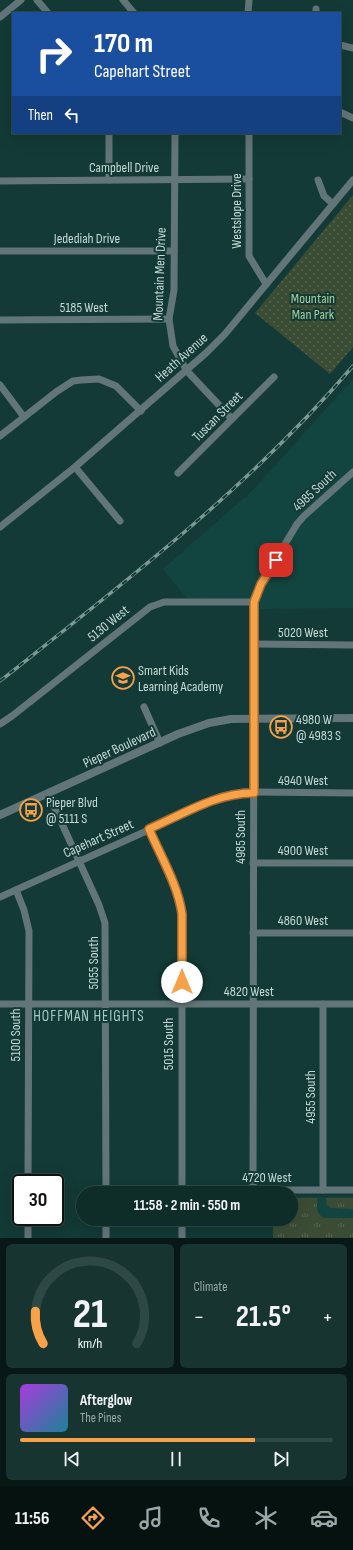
<!DOCTYPE html>
<html lang="en">
<head>
<meta charset="utf-8">
<style>
  :root { --surface:#0e2c28; --page:#173430; --text:#f1f3f6; --muted:#9ba7a8; --line:#2e4845; --accent:#f7a149 }
  body { margin:0; font-family:"Sofia Sans Condensed",sans-serif; background:var(--page); color:var(--text); height:100vh; display:flex; flex-direction:column; font-size:15px; white-space:nowrap }
  * { box-sizing:border-box; margin:0 }
  p { font-size:13px; color:var(--muted) }
  .icon { flex:none; width:22px; height:22px; fill:none; stroke:currentColor; stroke-width:2; stroke-linecap:round; stroke-linejoin:round }
  .map { position:relative; height:1238px; overflow:hidden }
  .side { display:flex; flex-direction:column; gap:6px; padding:6px; background:#081816; flex:1 }
  .side>* { flex:none }
  .guide { position:absolute; left:12px; top:12px; width:329px; height:122px; border-radius:0px; box-shadow:0 4px 16px #0002,0 0 0 1px var(--line); background:#1a4fa0; color:#fff; overflow:hidden }
  .speed { position:absolute; left:12px; top:1174px; display:flex; gap:8px; font-size:20px; font-weight:700; text-align:center }
  .speed>* { display:grid; place-content:center; width:52px; height:52px; border-radius:50%; background:var(--surface); box-shadow:0 4px 16px #0002,0 0 0 1px var(--line); line-height:1 }
  .speed .limit { border:2px solid #111; border-radius:6px; background:#fff; color:#111 }
  .pin { position:absolute; display:grid; place-items:center; width:34px; height:34px; color:#fff; margin:-17px; border-radius:8px; box-shadow:0 2px 6px #0006 }
  .me { position:absolute; width:44px; margin:-22px; rotate:0deg; stroke-linejoin:round; filter:drop-shadow(0 0 3px #0008) }
  .turn { display:flex; align-items:center; gap:14px; height:84px; padding:0 16px; font-size:18px }
  .turn .icon { width:52px; height:52px; stroke-width:2.5 }
  .turn b { display:block; font-size:28px; line-height:34px }
  .then { display:flex; align-items:center; height:38px; padding:0 16px; background:#0003; gap:8px; font-size:15px }
  .big { font-size:30px; font-weight:700; line-height:1.1 }
  .side .widget { flex:1; display:flex; flex-direction:column; justify-content:center; gap:6px; min-width:0; padding:0 14px; border-radius:6px; background:var(--page) }
  .side .dial { align-items:center; gap:0 }
  .dial svg { height:104px; overflow:visible; fill:none; stroke:var(--line); stroke-width:7; stroke-linecap:round; text-anchor:middle }
  .dial text { fill:var(--text); stroke:none }
  .song { display:flex; align-items:center; gap:12px }
  .cover { width:48px; height:48px; border-radius:6px; background:linear-gradient(135deg,hsl(280 70% 55%),hsl(190 70% 35%)) }
  .played { height:4px; border-radius:2px; background:linear-gradient(90deg,var(--accent) 75%,var(--line) 75%) }
  .keys { display:flex; justify-content:space-around; direction:ltr }
  .heat { display:flex; justify-content:space-between; align-items:center; font-size:22px; direction:ltr }
  .side .tiles { flex:1; display:grid; gap:6px; grid-template-columns:1fr 1fr }
  .widget:last-child { grid-column:span 2 }
  .trip { position:absolute; left:76px; top:1186px; width:222px; height:40px; border-radius:20px; background:var(--surface); box-shadow:0 4px 16px #0002,0 0 0 1px var(--line); font-weight:700; line-height:40px; text-align:center }
  .dock { display:flex; height:64px; justify-content:space-around; align-items:center; background:#061210; color:var(--muted) }
  .dock .icon { width:28px; height:28px }
  .dock .on { color:var(--accent) }
  .dock b { font-size:18px; color:var(--text) }
  .map>svg:first-child { display:block }
</style>
</head>
<body>
<div class="map">
<svg width="353" height="1238" viewBox="0 0 353 1238">
  <defs>
    <pattern id="grass-tufts" width="24" height="20" patternUnits="userSpaceOnUse"><rect width="24" height="20" fill="#3b4c34"/><path d="M3 7l-1-3M5 7V3M7 7l1-3M15 17l-1-3M17 17v-4M19 17l1-3" fill="none" stroke="#566551"/></pattern>
    <pattern id="park-dots" width="8" height="8" patternUnits="userSpaceOnUse"><rect width="8" height="8" fill="#3b4c34"/><path d="M2 2h.1M6 6h.1" fill="none" stroke="#566551" stroke-width="1.8" stroke-linecap="round"/></pattern>
  </defs>
  <rect width="100%" height="100%" fill="#133a36"/>
  <g fill="#124540">
    <path d="M353 379V608L260 609 259 601 186 598 163 569 253 490Z"/>
    <path d="M291 1197H353V1238H273V1219H291Z"/>
  </g>
  <g fill="url(#grass-tufts)">
    <path d="M291 1198H317C317 1207 316 1214 324 1218H353V1238H273V1219H291Z"/>
    <path d="M326 1198H353V1209L331 1208 327 1205Z"/>
  </g>
  <path fill="url(#park-dots)" d="M353 195V347L330 374 255 313Z"/>
  <g fill="none" stroke-linecap="round" stroke-linejoin="round">
    <g stroke="#627579" stroke-width="7">
      <path d="M37 0 48 13"/>
      <path d="M123 0 134 13"/>
      <path d="M248 13 249 0"/>
      <path d="M316 13V9"/>
      <path d="M0 17 21 0"/>
      <path d="M340 45 353 48"/>
      <path d="M340 112 353 118"/>
      <path d="M109 133V180"/>
      <path d="M175 133 174 290 169 319 173 346 187 371 232 419"/>
      <path d="M249 133V256L266 284"/>
      <path d="M318 180 324 196 333 204"/>
      <path d="M0 181 249 179"/>
      <path d="M0 251H174"/>
      <path d="M0 320 169 319"/>
      <path d="M0 385 24 417"/>
      <path d="M0 436 56 392 73 381 81 380 99 379 116 386 141 411"/>
      <path d="M75 467 120 521"/>
      <path d="M178 473 274 377"/>
      <path d="M0 527 75 467 206 353 225 334 353 180"/>
      <path d="M253 644 353 645"/>
      <path d="M144 707 160 743"/>
      <path d="M0 724 12 716 150 607 164 602H254"/>
      <path d="M48 793 99 905 105 923 106 1193"/>
      <path d="M149 829 178 896 182 915V1193"/>
      <path d="M253 863H353"/>
      <path d="M16 890 24 910 29 931 28 1183"/>
      <path d="M0 897 224 796 244 792 353 793"/>
      <path d="M253 933H353"/>
      <path d="M0 1004H353"/>
      <path d="M182 1190H353"/>
      <path d="M253 1190 254 602 261 584 297 524 304 516 353 472"/>
      <path d="M323 1190V1004"/>
      <path d="M28 1238V1217"/>
      <path d="M106 1238V1219"/>
      <path d="M182 1238V1219"/>
    </g>
    <path stroke="#627579" stroke-width="8" d="M0 815 178 734 209 723 231 719 353 718"/>
    <g stroke="#7c9894" stroke-width="3.5">
      <path id="rail" d="M0 681C124 583 250 487 353 366"/>
    </g>
    <use href="#rail" stroke="#133a36" stroke-width="2" stroke-dasharray="6" stroke-linecap="butt"/>
  </g>
  <g fill="none" stroke-linecap="round" stroke-linejoin="round">
    <g stroke="#a1692f" stroke-width="10">
      <path id="route" d="M182 982V914C178 885 161 857 149 829 181 815 218 792 254 793V602L261 584 276 560"/>
    </g>
    <use href="#route" stroke="#f7a149" stroke-width="7"/>
  </g>
  <defs>
    <g id="school-ring" transform="scale(1.15)"><circle r="9.5" fill="#133a36" stroke="#f7a149" stroke-width="1.5"/><path d="M0-5L7-2L0 1L-7-2ZM-4 1L0 2.5L4 1V4Q0 6-4 4Z" fill="#f7a149"/></g>
    <g id="bus-ring" transform="scale(1.15)"><circle r="9.5" fill="#133a36" stroke="#f7a149" stroke-width="1.5"/><path d="M-5-6H5V4H4V6H2V4H-2V6H-4V4H-5ZM-3.5-4V0h7V-4ZM-3.5 1.2v1.5H-2V1.2ZM2 1.2v1.5H3.5V1.2Z" fill="#f7a149"/></g>
  </defs>
  <g fill-rule="evenodd">
    <use href="#school-ring" x="123" y="678"/>
    <use href="#bus-ring" x="281" y="727"/>
    <use href="#bus-ring" x="31" y="810"/>
  </g>
  <g text-anchor="middle" stroke-width="4" stroke-linejoin="round" paint-order="stroke">
    <g font-size="14" fill="#c5d9d6" stroke="#133a36">
      <text x="124" y="172">Campbell Drive</text>
      <text transform="translate(236 211) rotate(-90)" y="5">Westslope Drive</text>
      <text x="87" y="243">Jedediah Drive</text>
      <text transform="translate(159 274) rotate(-88)" y="5">Mountain Men Drive</text>
      <text x="84" y="312">5185 West</text>
      <text transform="translate(181 357) rotate(-42)" y="5">Heath Avenue</text>
      <text transform="translate(217 416) rotate(-45)" y="5">Tuscan Street</text>
      <text transform="translate(314 490) rotate(-43)" y="5">4985 South</text>
      <text transform="translate(108 623) rotate(-39)" y="5">5130 West</text>
      <text x="303" y="637">5020 West</text>
      <text transform="translate(119 747) rotate(-25)" y="5">Pieper Boulevard</text>
      <text x="303" y="785">4940 West</text>
      <text transform="translate(240 837) rotate(-90)" y="5">4985 South</text>
      <text transform="translate(98 838) rotate(-24)" y="5">Capehart Street</text>
      <text x="303" y="855">4900 West</text>
      <text x="303" y="925">4860 West</text>
      <text transform="translate(93 963) rotate(-90)" y="5">5055 South</text>
      <text x="249" y="996">4820 West</text>
      <text transform="translate(15 1035) rotate(-90)" y="5">5100 South</text>
      <text transform="translate(168 1044) rotate(-90)" y="5">5015 South</text>
      <text transform="translate(310 1097) rotate(-90)" y="5">4955 South</text>
      <text x="267" y="1182">4720 West</text>
    </g>
    <g font-size="14" fill="#a9ce9a" stroke="#133a36">
      <text x="313" y="303">Mountain<tspan x="313" dy="16">Man Park</tspan></text>
    </g>
    <g font-size="14" fill="#c5d9d6" stroke="#133a36" text-anchor="start">
      <text x="138" y="675">Smart Kids<tspan x="138" dy="16">Learning Academy</tspan></text>
      <text x="296" y="724">4980 W<tspan x="296" dy="16">@ 4983 S</tspan></text>
      <text x="46" y="807">Pieper Blvd<tspan x="46" dy="16">@ 5111 S</tspan></text>
    </g>
    <g font-size="15" letter-spacing="1" fill="#a4ccc6" stroke="#133a36">
      <text x="89" y="1021">HOFFMAN HEIGHTS</text>
    </g>
  </g>
</svg>
<div class="speed"><div class="limit">30</div></div>
<div class="pin" style="left:276px;top:560px;background:#d93025"><svg class="icon" aria-label="arrive" viewBox="0 0 24 24"><path d="M6 21V4h12l-3 4 3 4H6"/></svg></div>
<svg class="me" style="left:182px;top:982px" viewBox="-20 -20 40 40"><circle r="19" fill="#fff"/><path d="M0-13L10 11 0 6-10 11z" fill="#f7a149"/></svg>
<div class="trip">11:58 · 2 min · 550 m</div>
<div class="guide">
<div class="turn"><svg class="icon" aria-label="right" viewBox="0 0 24 24"><path d="M7 20v-9h11M14 6l5 5-5 5"/></svg><div><b>170 m</b>Capehart Street</div></div>
<div class="then">Then<svg class="icon" aria-label="left" viewBox="0 0 24 24"><path d="M17 20v-9H6M10 6l-5 5 5 5"/></svg></div>
</div>
</div>
<section class="side">
<div class="tiles">
<div class="widget dial"><svg viewBox="0 0 100 80">
<path d="M14 69A42 42 0 1 1 86 69"/>
<path d="M14 69A42 42 0 0 1 8 44" stroke="#f7a149"/>
<text x="50" y="56" font-size="32" font-weight="700">21</text>
<text x="50" y="72" font-size="11">km/h</text>
</svg></div>
<div class="widget"><p>Climate</p>
<div class="heat"><a>−</a><b class="big">21.5°</b><a>+</a></div>
</div>
<div class="widget">
<div class="song"><i class="cover"></i><div><b>Afterglow</b><p>The Pines</p></div></div>
<div class="played"></div>
<div class="keys"><svg class="icon" aria-label="previous" viewBox="0 0 24 24"><path d="M18 5L8 12l10 7zM5 5v14"/></svg><svg class="icon" aria-label="pause" viewBox="0 0 24 24"><path d="M8 5v14M16 5v14"/></svg><svg class="icon" aria-label="next" viewBox="0 0 24 24"><path d="M6 5l10 7-10 7zM19 5v14"/></svg></div>
</div>
</div>
</section>
<nav class="dock">
<b>11:56</b>
<svg class="icon on" aria-label="directions" viewBox="0 0 24 24"><path d="M12 3l9 9-9 9-9-9zM9 14v-3h6M13 9l2 2-2 2"/></svg>
<svg class="icon" aria-label="music" viewBox="0 0 24 24"><path d="M9 18V5l10-2v13"/><circle cx="6" cy="18" r="3"/><circle cx="16" cy="16" r="3"/></svg>
<svg class="icon" aria-label="phone" viewBox="0 0 24 24"><path d="M5 4h4l2 5-3 2q2 4 5 5l2-3 5 2v4C11 20 4 13 5 4z"/></svg>
<svg class="icon" aria-label="climate" viewBox="0 0 24 24"><path d="M12 3v18M4 7l16 10M4 17L20 7"/></svg>
<svg class="icon" aria-label="car" viewBox="0 0 24 24"><path d="M5 17H2v-5l4-1 3-4h7l3 4 3 1v5h-3M9 17h6M6 11h13"/><circle cx="7" cy="17" r="2"/><circle cx="17" cy="17" r="2"/></svg>
</nav>
</body>
</html>
